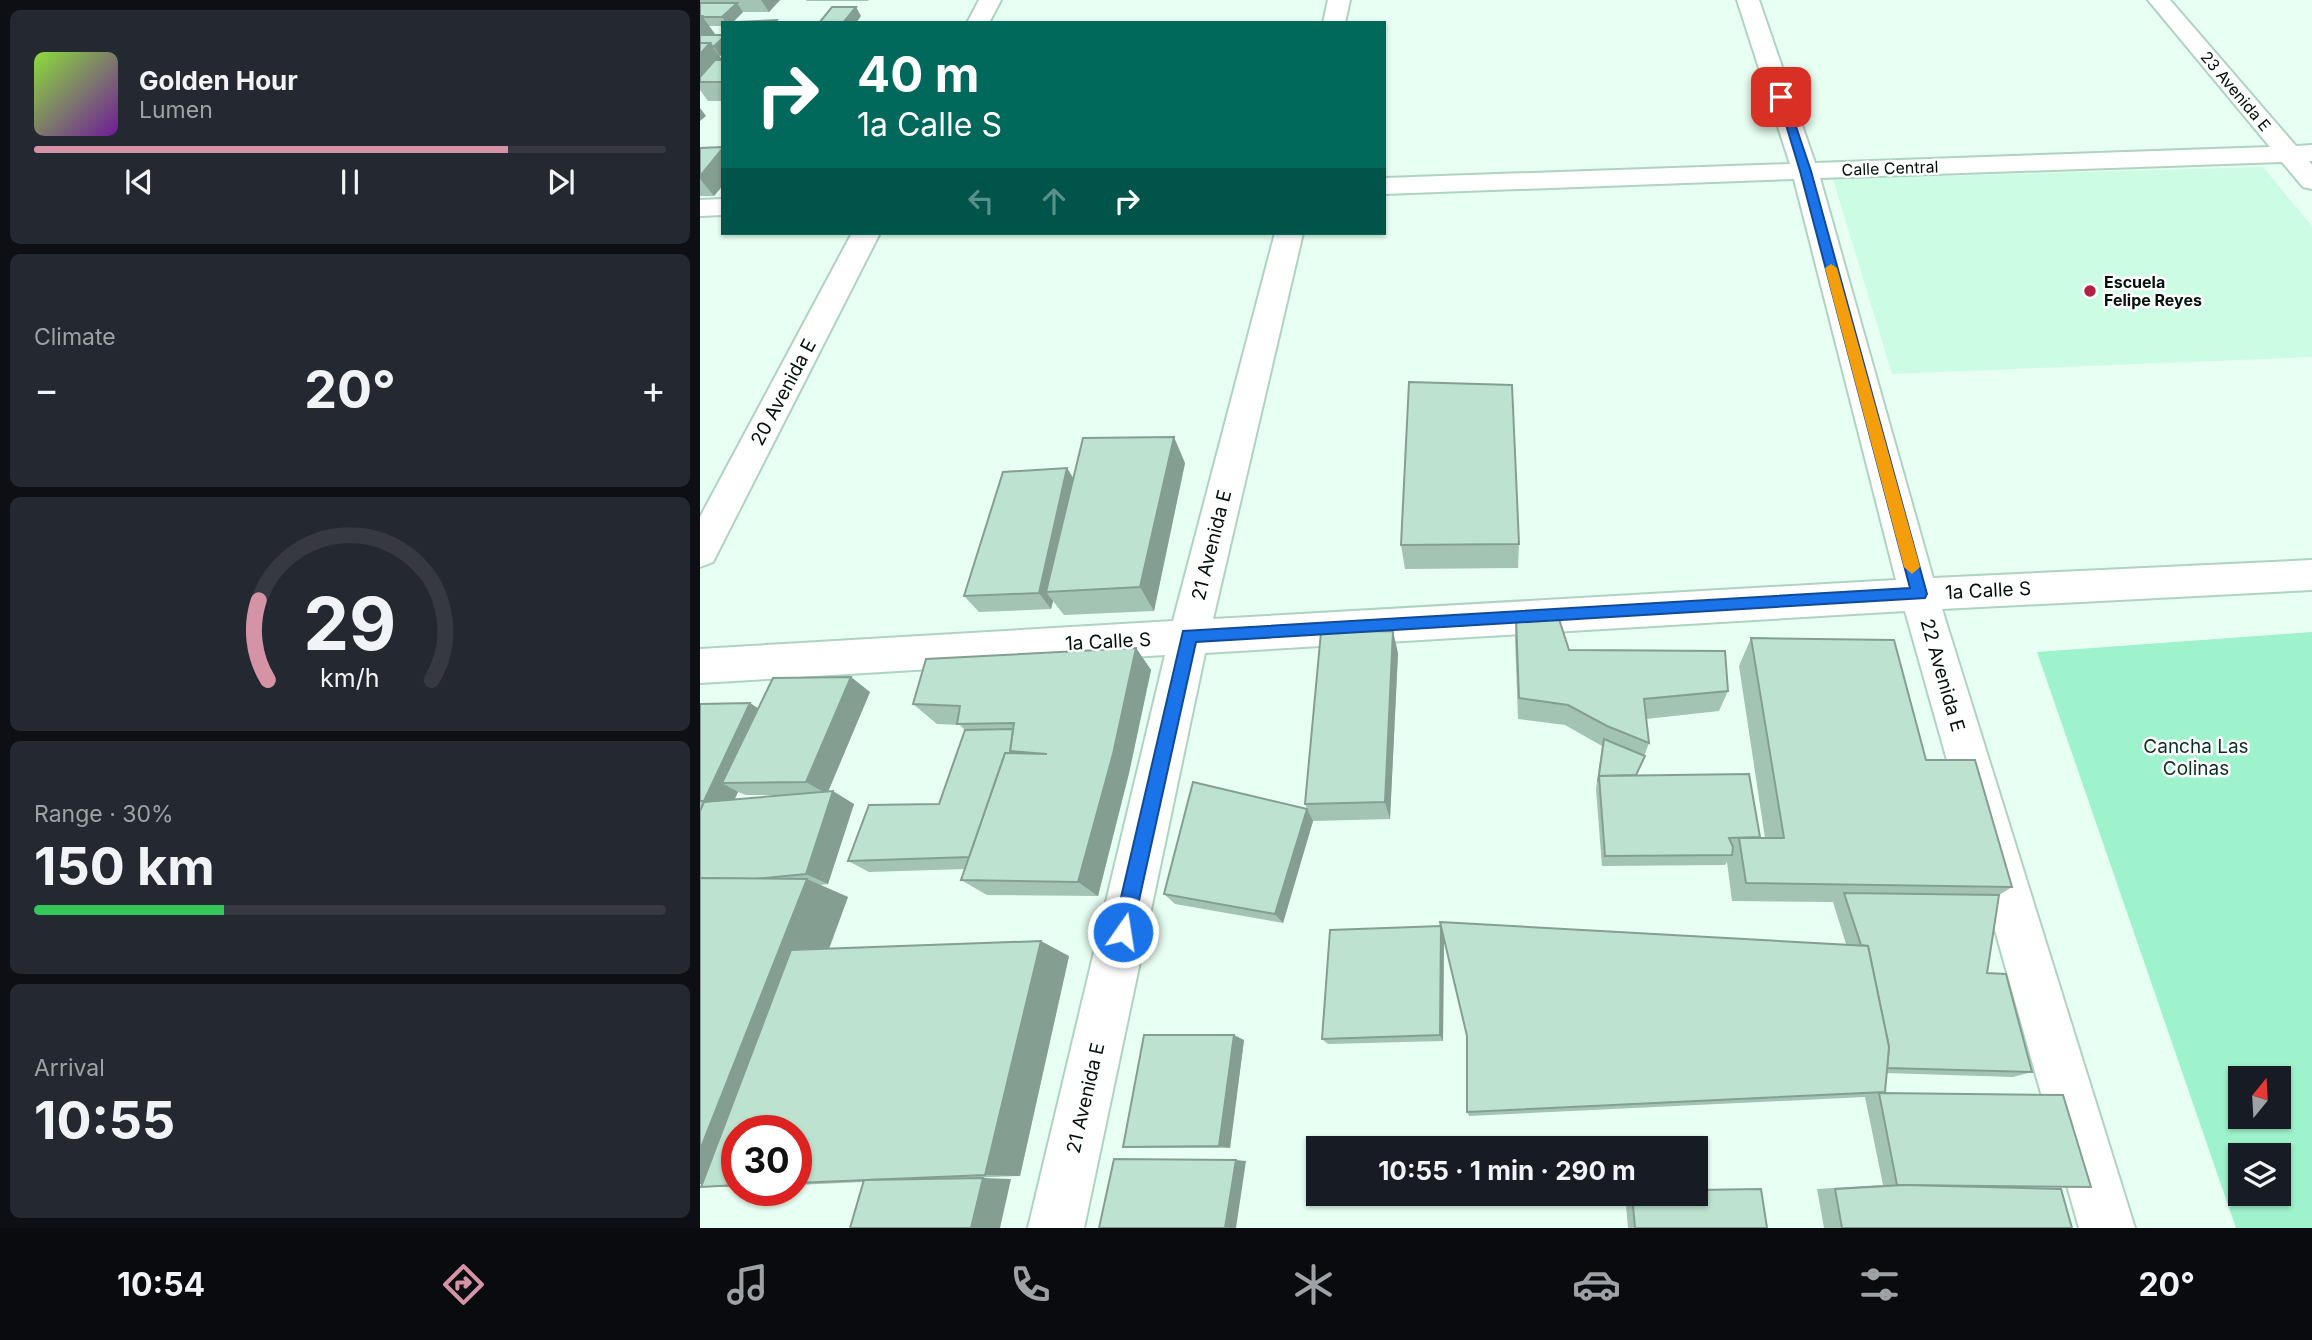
<!DOCTYPE html>
<html lang="en">
<head>
<meta charset="utf-8">
<style>
  :root { --surface:#171b24; --page:#242831; --text:#f1f3f6; --muted:#9ea1a6; --line:#363941; --accent:#d594a6 }
  body { margin:0; font-family:Inter,sans-serif; background:var(--page); color:var(--text); height:100vh; display:flex; flex-direction:column; font-size:26px; white-space:nowrap }
  * { box-sizing:border-box; margin:0 }
  p { font-size:23px; color:var(--muted) }
  .icon { flex:none; width:38px; height:38px; fill:none; stroke:currentColor; stroke-width:2; stroke-linecap:round; stroke-linejoin:round }
  .map { position:relative; flex:1; overflow:hidden }
  .side { display:flex; flex-direction:column; gap:10px; padding:10px; background:#0d0f14; width:700px }
  .side>* { flex:none }
  .top-card { position:absolute; left:21px; top:21px; width:665px; height:214px; border-radius:0px; box-shadow:0 2px 5px #0004; background:#00695c; color:#fff; overflow:hidden }
  .needle { width:46px; rotate:18deg }
  .tools { position:absolute; left:1528px; top:1066px; display:grid; gap:14px }
  .tools a { display:grid; place-items:center; width:63px; height:63px; border-radius:0px; background:var(--surface); box-shadow:0 2px 5px #0004; font-size:35px }
  .speed { position:absolute; left:21px; top:1115px; display:flex; gap:14px; font-size:35px; font-weight:700; text-align:center }
  .speed>* { display:grid; place-content:center; width:91px; height:91px; border-radius:50%; background:var(--surface); box-shadow:0 2px 5px #0004; line-height:1 }
  .speed .limit { border:10px solid #d22; background:#fff; color:#111 }
  .pin { position:absolute; display:grid; place-items:center; width:60px; height:60px; color:#fff; margin:-30px; border-radius:14px; box-shadow:0 4px 10px #0006 }
  .me { position:absolute; width:77px; margin:-38px; rotate:13deg; stroke-linejoin:round; filter:drop-shadow(0 0 5px #0008) }
  .turn { display:flex; align-items:center; gap:24px; height:147px; padding:0 21px; font-size:32px }
  .turn .icon { width:91px; height:91px; stroke-width:2.5 }
  .turn b { display:block; font-size:49px; line-height:60px }
  .lanes { display:flex; align-items:center; height:66px; padding:0 21px; background:#0003; justify-content:center; gap:35px; direction:ltr }
  .lanes .off { opacity:.35 }
  .big { font-size:52px; font-weight:700; line-height:1.1 }
  .side .tile { flex:1; display:flex; flex-direction:column; justify-content:center; gap:10px; min-width:0; padding:0 24px; border-radius:10px; background:var(--page) }
  .side .dial { align-items:center; gap:0 }
  .dial svg { height:182px; overflow:visible; fill:none; stroke:var(--line); stroke-width:7; stroke-linecap:round; text-anchor:middle }
  .dial text { fill:var(--text); stroke:none }
  .song { display:flex; align-items:center; gap:21px }
  .cover { width:84px; height:84px; border-radius:10px; background:linear-gradient(135deg,hsl(90 70% 55%),hsl(280 70% 35%)) }
  .played { height:7px; border-radius:4px; background:linear-gradient(90deg,var(--accent) 75%,var(--line) 75%) }
  .keys { display:flex; justify-content:space-around; direction:ltr }
  .heat { display:flex; justify-content:space-between; align-items:center; font-size:38px; direction:ltr }
  .charge { height:10px; border-radius:5px; background:linear-gradient(90deg,#34c759 30%,var(--line) 0) }
  .trip { position:absolute; left:606px; top:1136px; width:402px; height:70px; border-radius:0px; background:var(--surface); box-shadow:0 2px 5px #0004; font-weight:700; line-height:70px; text-align:center }
  .tabs { display:flex; height:112px; justify-content:space-around; align-items:center; background:#090b0e; color:var(--muted) }
  .tabs .icon { width:49px; height:49px }
  .tabs .on { color:var(--accent) }
  .tabs b { font-size:32px; color:var(--text) }
  main { display:flex; flex:1; min-height:0 }
  .map>svg:first-child { display:block }
</style>
</head>
<body>
<main>
<section class="side">
<div class="tile">
<div class="song"><i class="cover"></i><div><b>Golden Hour</b><p>Lumen</p></div></div>
<div class="played"></div>
<div class="keys"><svg class="icon" aria-label="previous" viewBox="0 0 24 24"><path d="M18 5L8 12l10 7zM5 5v14"/></svg><svg class="icon" aria-label="pause" viewBox="0 0 24 24"><path d="M8 5v14M16 5v14"/></svg><svg class="icon" aria-label="next" viewBox="0 0 24 24"><path d="M6 5l10 7-10 7zM19 5v14"/></svg></div>
</div>
<div class="tile"><p>Climate</p>
<div class="heat"><a>−</a><b class="big">20°</b><a>+</a></div>
</div>
<div class="tile dial"><svg viewBox="0 0 100 80">
<path d="M14 69A42 42 0 1 1 86 69"/>
<path d="M14 69A42 42 0 0 1 10 34" stroke="#d594a6"/>
<text x="50" y="56" font-size="32" font-weight="700">29</text>
<text x="50" y="72" font-size="11">km/h</text>
</svg></div>
<div class="tile"><p>Range · 30%</p><b class="big">150 km</b><div class="charge"></div></div>
<div class="tile"><p>Arrival</p><b class="big">10:55</b></div>
</section>
<div class="map">
<svg width="1612" height="1228" viewBox="0 0 1612 1228">
  <rect width="100%" height="100%" fill="#e8fff3"/>
  <path fill="#ccfce4" d="M1563 167 1612 226V357L1192 374 1133 179Z"/>
  <path fill="#9ff3cc" fill-rule="evenodd" d="M1612 632V1228H1536L1337 652ZM1540 1078H1578V1116H1540ZM1540 1155H1578V1194H1540Z"/>
  <g fill="none" stroke-linecap="round" stroke-linejoin="round">
    <g stroke="#aed3c1" stroke-width="4">
      <g id="street">
        <path d="M279 0H301L289 23H267Z"/>
        <path d="M628 0H650L645 23H623Z"/>
        <path d="M1037 0H1059L1115 163 1570 147 1448 0H1470L1596 146 1612 145V161H1609L1612 165V189L1603 187 1582 162 1120 178 1233 578 1612 560V590L1242 609 1435 1228H1379L1205 611 505 653 384 1228H328L465 655 0 683V649L473 621 575 233H603L513 619 1196 580 1094 179 684 194V178L1090 164Z"/>
        <path d="M23 199V215L0 216V200Z"/>
        <path d="M152 233H180L13 562 0 567V517Z"/>
      </g>
    </g>
    <use href="#street" fill="#fff" fill-rule="evenodd"/>
  </g>
  <g fill="#a3c3b3" fill-rule="evenodd">
    <path d="M0 0H80L69 12H43L32 23H23V26H9L15 34 13 35H23V54L19 56 23 60V101H8L0 90Z"/>
    <path d="M106 0H169L168 1H107Z"/>
    <path d="M23 147V185L14 196H0V148Z"/>
    <path d="M485 463 454 611 364 615 353 601 351 609 279 612 264 596 367 468 374 479Z"/>
    <path d="M819 544 818 568 705 569 701 545Z"/>
    <path d="M816 618 869 650 1028 691 1019 711 946 719 949 743 937 775 1060 837 1065 838 1039 666 1051 638 1226 760 1312 887 1299 895 1287 973 1332 1072 1313 1077 1186 1073 1185 1092 1179 1093 1232 1186 1372 1228H1124L1117 1189 1183 1185 1165 1097 769 1116 767 1112V1036L744 935 743 1041 628 1044 622 1039 630 930 1146 944 1133 902 1032 901 1027 862 1025 865 902 866 896 789 902 746 865 725 818 719 815 640Z"/>
    <path d="M436 648 451 670 429 773 398 896 287 895 261 880 265 869 169 872 148 861 239 804 265 730 260 725 237 724 213 704Z"/>
    <path d="M698 653 690 819 613 821 583 923 475 904 464 894 607 809 605 804Z"/>
    <path d="M170 692 128 792 154 804 128 884 120 885 148 897 129 949 369 956 320 1176 244 1179H311L164 1182 96 1185V1130H37V1187H1L0 704 58 708ZM38 792 46 795H95L34 800Z"/>
    <path d="M544 1040 530 1148H437L423 1147Z"/>
    <path d="M925 1194H996L1067 1228H928Z"/>
  </g>
  <g fill="#849f92">
    <path d="M61 0H80L69 12Z"/>
    <path d="M37 3 43 12 32 23H26L22 17Z"/>
    <path d="M156 7 161 16 156 23H143Z"/>
    <path d="M2 16 15 34 0 47V18Z"/>
    <path d="M23 38V54L20 56 14 47Z"/>
    <path d="M10 43 23 61 0 78V54Z"/>
    <path d="M0 108 6 116 0 121Z"/>
    <path d="M23 148V185L14 196 0 179V176Z"/>
    <path d="M474 437 485 463 454 611 440 587Z"/>
    <path d="M367 468 377 485 346 592 353 601 351 609 339 593Z"/>
    <path d="M693 631 698 653 690 819 685 802Z"/>
    <path d="M436 648 451 670 429 773 398 896 378 882Z"/>
    <path d="M151 677 170 692 127 794 106 782Z"/>
    <path d="M50 703 72 717 22 783 38 792 28 813 4 801Z"/>
    <path d="M133 791 154 804 128 884 106 874Z"/>
    <path d="M607 809 613 821 583 923 575 914Z"/>
    <path d="M107 879 148 897 62 1130 37 1184H0V1150Z"/>
    <path d="M741 926 744 934 743 1041 740 1035Z"/>
    <path d="M341 941 369 956 320 1176 285 1175Z"/>
    <path d="M534 1035 544 1040 530 1148 519 1146Z"/>
    <path d="M536 1160 546 1161 536 1228H525Z"/>
    <path d="M283 1178 311 1179 300 1228H271Z"/>
  </g>
  <g fill="#bde3d0" stroke="#849f92" stroke-width="2">
    <path d="M0 3H37L22 17H1L2 16H0Z"/>
    <path d="M132 7H156L143 23H119Z"/>
    <path d="M77 20 75 23H37L38 22Z"/>
    <path d="M0 35H23V38L13 47 10 43H0Z"/>
    <path d="M0 43H10L0 54Z"/>
    <path d="M15 60H23V82H0V77Z"/>
    <path d="M23 147V148L0 176V148Z"/>
    <path d="M709 382 812 385 819 544 701 545Z"/>
    <path d="M474 437 440 587 346 592 383 438Z"/>
    <path d="M367 468 339 593 264 596 303 472Z"/>
    <path d="M816 618 859 619 869 650 1025 651 1028 691 944 699 949 743 907 726 868 705 819 698Z"/>
    <path d="M693 631 685 802 605 804 621 632Z"/>
    <path d="M1051 638 1194 640 1226 760H1275L1312 887 1046 883 1039 838H1084Z"/>
    <path d="M436 648 413 754 378 882 261 880 305 753 347 754 310 751 314 723 257 724 260 706 213 704 226 659Z"/>
    <path d="M151 677 106 782 22 783 73 678Z"/>
    <path d="M50 703 4 801H0V704Z"/>
    <path d="M313 729 310 751 312 753H305L269 857 148 861 169 805 239 804 265 730Z"/>
    <path d="M904 739 945 756 936 775 899 776 898 782Z"/>
    <path d="M1049 774 1060 837 1029 838 1033 847 1032 855 905 856 899 776Z"/>
    <path d="M493 782 607 809 575 914 464 894Z"/>
    <path d="M133 791 106 874 55 879 0 878V811L4 802Z"/>
    <path d="M0 878 107 879 0 1150Z"/>
    <path d="M1144 893 1299 895 1287 973 1306 974 1332 1072 1187 1068 1189 1047 1168 946 1161 945Z"/>
    <path d="M740 922 1168 946 1189 1047 1185 1092 767 1112V1036Z"/>
    <path d="M741 926 740 1035 622 1039 630 930Z"/>
    <path d="M341 941 285 1175 96 1183V1130H37V1185L1 1187 91 950Z"/>
    <path d="M444 1035H534L519 1146 423 1147Z"/>
    <path d="M1179 1093 1363 1095 1391 1187 1197 1185Z"/>
    <path d="M414 1159 536 1160 525 1228H399Z"/>
    <path d="M283 1178 271 1228H150L164 1180Z"/>
    <path d="M1204 1185 1361 1189 1372 1228H1142L1135 1189Z"/>
    <path d="M1061 1189 1067 1228H935L932 1194H996V1190Z"/>
  </g>
  <path fill="#1a73e8" stroke="#114b97" stroke-width="2" d="M1077 95 1086 97 1111 171 1227 594 1225 598 496 642 432 932 430 939 423 942 416 939 413 932 483 631 1210 588 1100 171Z"/>
  <path fill="#f59e0b" d="M1131 264 1137 268 1220 567 1212 574 1204 567 1125 268Z"/>
  <circle fill="#b32145" stroke="#fff" stroke-width="2.5" cx="1390" cy="291" r="7"/>
  <g text-anchor="middle" stroke-width="5" stroke-linejoin="round" paint-order="stroke">
    <g font-size="16" fill="#04110b" stroke="#fff">
      <text transform="translate(1536 91) rotate(50)" y="6">23 Avenida E</text>
      <text transform="translate(1190 168) rotate(-2)" y="6">Calle Central</text>
    </g>
    <g font-size="16" font-weight="bold" fill="#04110b" stroke="#fff" text-anchor="start">
      <text x="1404" y="288">Escuela<tspan x="1404" dy="18">Felipe Reyes</tspan></text>
    </g>
    <g font-size="19" fill="#04110b" stroke="#fff">
      <text transform="translate(83 392) rotate(-62)" y="7">20 Avenida E</text>
      <text transform="translate(511 545) rotate(-76)" y="7">21 Avenida E</text>
      <text transform="translate(1288 590) rotate(-3)" y="7">1a Calle S</text>
      <text transform="translate(408 641) rotate(-3)" y="7">1a Calle S</text>
      <text transform="translate(1243 675) rotate(74)" y="7">22 Avenida E</text>
      <text transform="translate(385 1098) rotate(-77)" y="7">21 Avenida E</text>
    </g>
    <g font-size="19" fill="#093122" stroke="#fff">
      <text x="1496" y="753">Cancha Las<tspan x="1496" dy="22">Colinas</tspan></text>
    </g>
  </g>
</svg>
<div class="tools">
<a><svg class="needle" viewBox="-14 -14 28 28"><path d="M0-13l5 13h-10z" fill="#e53935"/><path d="M0 13l5-13h-10z" fill="#9ea1a6"/></svg></a>
<a><svg class="icon" aria-label="layers" viewBox="0 0 24 24"><path d="M12 4l9 5-9 5-9-5zM3 14l9 5 9-5"/></svg></a>
</div>
<div class="speed"><div class="limit">30</div></div>
<div class="pin" style="left:1081px;top:97px;background:#d93025"><svg class="icon" aria-label="arrive" viewBox="0 0 24 24"><path d="M6 21V4h12l-3 4 3 4H6"/></svg></div>
<svg class="me" style="left:423px;top:932px" viewBox="-20 -20 40 40"><circle r="17" fill="#1a73e8" stroke="#fff" stroke-width="3"/><path d="M0-11L8 9 0 5-8 9z" fill="#fff"/></svg>
<div class="trip">10:55 · 1 min · 290 m</div>
<div class="top-card">
<div class="turn"><svg class="icon" aria-label="right" viewBox="0 0 24 24"><path d="M7 20v-9h11M14 6l5 5-5 5"/></svg><div><b>40 m</b>1a Calle S</div></div>
<div class="lanes"><svg class="icon off" aria-label="left" viewBox="0 0 24 24"><path d="M17 20v-9H6M10 6l-5 5 5 5"/></svg><svg class="icon off" aria-label="ahead" viewBox="0 0 24 24"><path d="M12 20V5M6 11l6-6 6 6"/></svg><svg class="icon" aria-label="right" viewBox="0 0 24 24"><path d="M7 20v-9h11M14 6l5 5-5 5"/></svg></div>
</div>
</div>
</main>
<nav class="tabs">
<b>10:54</b>
<svg class="icon on" aria-label="directions" viewBox="0 0 24 24"><path d="M12 3l9 9-9 9-9-9zM9 14v-3h6M13 9l2 2-2 2"/></svg>
<svg class="icon" aria-label="music" viewBox="0 0 24 24"><path d="M9 18V5l10-2v13"/><circle cx="6" cy="18" r="3"/><circle cx="16" cy="16" r="3"/></svg>
<svg class="icon" aria-label="phone" viewBox="0 0 24 24"><path d="M5 4h4l2 5-3 2q2 4 5 5l2-3 5 2v4C11 20 4 13 5 4z"/></svg>
<svg class="icon" aria-label="climate" viewBox="0 0 24 24"><path d="M12 3v18M4 7l16 10M4 17L20 7"/></svg>
<svg class="icon" aria-label="car" viewBox="0 0 24 24"><path d="M5 17H2v-5l4-1 3-4h7l3 4 3 1v5h-3M9 17h6M6 11h13"/><circle cx="7" cy="17" r="2"/><circle cx="17" cy="17" r="2"/></svg>
<svg class="icon" aria-label="filters" viewBox="0 0 24 24"><path d="M4 7h16M4 17h16"/><circle cx="9" cy="7" r="2"/><circle cx="15" cy="17" r="2"/></svg>
<b>20°</b>
</nav>
</body>
</html>
